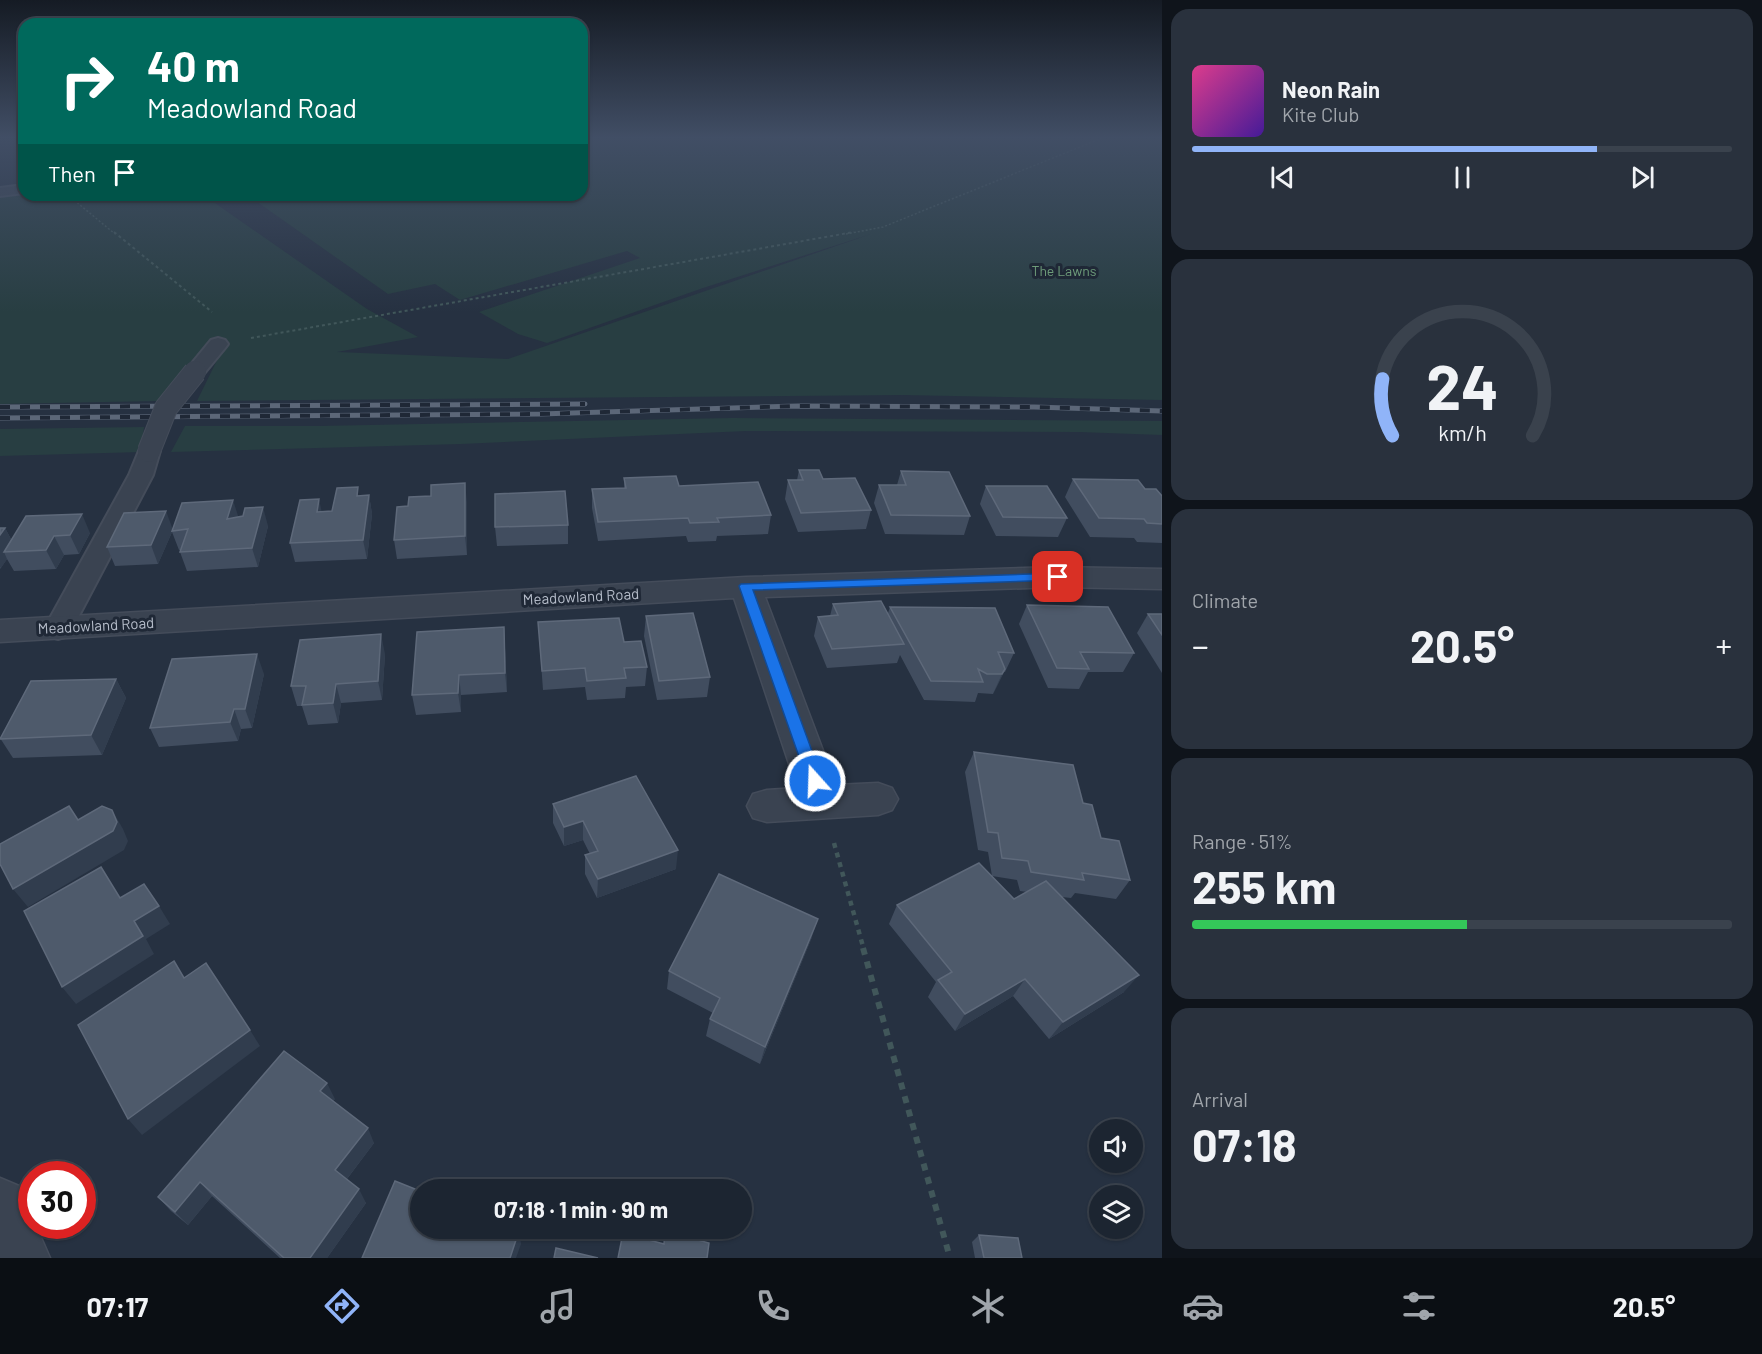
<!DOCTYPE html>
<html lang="en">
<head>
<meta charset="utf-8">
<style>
  :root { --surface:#1c2531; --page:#29313d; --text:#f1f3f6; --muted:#a0a5ab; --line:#3a424d; --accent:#90b4f8 }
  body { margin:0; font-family:Barlow,sans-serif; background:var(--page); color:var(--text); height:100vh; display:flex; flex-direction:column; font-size:22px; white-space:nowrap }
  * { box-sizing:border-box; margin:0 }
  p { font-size:20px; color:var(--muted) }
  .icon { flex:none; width:33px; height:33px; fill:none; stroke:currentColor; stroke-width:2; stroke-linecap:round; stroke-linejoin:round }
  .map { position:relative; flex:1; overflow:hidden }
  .sheet { display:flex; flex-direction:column; gap:9px; padding:9px; background:#0f141b; width:600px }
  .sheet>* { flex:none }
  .guide { position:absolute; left:18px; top:18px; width:570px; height:183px; border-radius:18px; box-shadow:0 2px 4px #0004,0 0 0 2px var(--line); background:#00695c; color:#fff; overflow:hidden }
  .tools { position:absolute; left:1089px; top:1119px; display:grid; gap:12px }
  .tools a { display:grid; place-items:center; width:54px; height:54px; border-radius:50%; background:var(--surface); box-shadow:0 2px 4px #0004,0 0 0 2px var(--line); font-size:30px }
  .speed { position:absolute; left:18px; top:1161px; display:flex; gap:12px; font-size:30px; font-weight:700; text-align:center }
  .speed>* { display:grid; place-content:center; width:78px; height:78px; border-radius:50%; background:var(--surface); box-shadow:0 2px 4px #0004,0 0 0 2px var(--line); line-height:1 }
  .speed .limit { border:9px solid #d22; background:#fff; color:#111 }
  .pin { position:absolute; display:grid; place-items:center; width:51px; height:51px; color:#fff; margin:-26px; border-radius:12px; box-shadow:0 3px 9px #0006 }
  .me { position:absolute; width:66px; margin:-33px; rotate:340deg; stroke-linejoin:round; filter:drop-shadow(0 0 4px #0008) }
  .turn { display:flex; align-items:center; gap:21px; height:126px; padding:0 30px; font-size:27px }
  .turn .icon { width:78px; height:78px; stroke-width:2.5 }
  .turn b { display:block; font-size:42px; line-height:51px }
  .then { display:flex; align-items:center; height:57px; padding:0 30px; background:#0003; gap:12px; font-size:22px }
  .big { font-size:45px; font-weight:700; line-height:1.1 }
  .sheet .widget { flex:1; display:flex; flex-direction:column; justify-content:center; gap:9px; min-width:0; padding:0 21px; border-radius:18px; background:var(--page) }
  .sheet .dial { align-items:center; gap:0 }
  .dial svg { height:156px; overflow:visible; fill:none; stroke:var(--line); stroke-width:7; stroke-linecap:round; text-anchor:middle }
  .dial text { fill:var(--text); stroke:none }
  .song { display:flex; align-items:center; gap:18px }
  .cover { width:72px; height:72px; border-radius:9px; background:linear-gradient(135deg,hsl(330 70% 55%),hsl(260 70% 35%)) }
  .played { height:6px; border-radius:3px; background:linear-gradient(90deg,var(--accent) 75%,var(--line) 75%) }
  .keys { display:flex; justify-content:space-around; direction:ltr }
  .heat { display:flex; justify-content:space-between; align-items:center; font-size:33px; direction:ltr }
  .charge { height:9px; border-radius:4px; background:linear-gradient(90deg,#34c759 51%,var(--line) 0) }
  .trip { position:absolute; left:410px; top:1179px; width:342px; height:60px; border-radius:30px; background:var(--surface); box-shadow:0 2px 4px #0004,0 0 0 2px var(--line); font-weight:700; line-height:60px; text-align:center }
  .tab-bar { display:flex; height:96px; justify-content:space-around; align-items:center; background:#0b0f14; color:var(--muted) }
  .tab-bar .icon { width:42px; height:42px }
  .tab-bar .active { color:var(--accent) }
  .tab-bar b { font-size:27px; color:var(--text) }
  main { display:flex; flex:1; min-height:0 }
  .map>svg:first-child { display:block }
</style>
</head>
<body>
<main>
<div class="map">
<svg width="1162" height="1258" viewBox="0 0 1162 1258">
  <rect width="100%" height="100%" fill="#263141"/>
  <g fill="#283e42">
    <path d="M582 136H1162V400L902 395 197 401 221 352 158 401 0 404V197L24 192V195L235 196 212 201 367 309 418 337 337 352 508 359 871 234 703 288 547 343 518 334 479 312 640 258 627 251 460 300 435 284 388 294 250 197 264 195H582Z"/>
    <path d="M733 418 1162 421V435L1079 432 746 431 461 444 171 452 185 426H319Z"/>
    <path d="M144 427 141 452 0 456V429Z"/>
  </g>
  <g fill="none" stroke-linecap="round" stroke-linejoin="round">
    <g stroke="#444c5a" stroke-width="4">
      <g id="service">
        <path d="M24 185V193L0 196V188Z"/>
        <path d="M218 338 225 340 228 344 225 348 202 376H188L185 372 188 368 211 340Z"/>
        <path d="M149 444 157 446 160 451 153 475 72 629 68 636 58 639 48 636 44 629 129 475 141 446Z"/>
      </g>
    </g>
    <g stroke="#444c5a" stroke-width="3">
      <g id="minor">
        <path d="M1057 567 1162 569V589L1057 587 765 597 836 785 878 783 892 788 898 799 892 810 878 815 767 822 753 818 747 806 753 794 767 790 797 788 734 598 0 642V620L746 577Z"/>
        <path d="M0 1178 19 1186 32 1215V1226H36L50 1258H0Z"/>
      </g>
    </g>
    <g stroke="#41575a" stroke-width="1.5" stroke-dasharray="2 2" stroke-linecap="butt">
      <path d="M68 195 115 234"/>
      <path d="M846 234 883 227 1107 136"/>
    </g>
    <g stroke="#41575a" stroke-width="2" stroke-dasharray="3 3" stroke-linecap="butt">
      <path d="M114 232 212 312"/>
      <path d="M251 338 854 232"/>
    </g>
    <path stroke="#41575a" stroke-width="4.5" stroke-dasharray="5 5" stroke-linecap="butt" d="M834 843 864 950"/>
    <path stroke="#41575a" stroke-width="6" stroke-dasharray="7 7" stroke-linecap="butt" d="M863 948 950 1258"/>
    <use href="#service" fill="#3a4351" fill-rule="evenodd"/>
    <use href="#minor" fill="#3a4351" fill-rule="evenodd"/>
    <g stroke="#5c6778" stroke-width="5">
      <g id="rail">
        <path d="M0 407 585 404"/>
        <path d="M0 418 540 414 798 406 1034 407 1162 411"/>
      </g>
    </g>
    <use href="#rail" stroke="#1f2836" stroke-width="4" stroke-dasharray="10" stroke-linecap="butt"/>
    <g stroke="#444c5a" stroke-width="24" stroke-linecap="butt">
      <path id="service-bridge" d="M149 451 166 408 195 372"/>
    </g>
    <use href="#service-bridge" stroke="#3a4351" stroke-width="22"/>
  </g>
  <g fill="#414d5f" fill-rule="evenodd">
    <path d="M799 470 823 479 871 510 866 529 798 532 785 499 788 480H797Z"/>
    <path d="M901 471 970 516 964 535 885 534 874 503 879 485H897Z"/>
    <path d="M624 478 679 486 771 515 768 534 717 536 716 541 688 542 686 536 598 541 592 508V489L624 488Z"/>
    <path d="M1073 479 1162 524V543L1137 542 1134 538 1090 537 1065 497Z"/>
    <path d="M986 486 1067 518 1058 537 996 536 980 504Z"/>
    <path d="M369 495 372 514 367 559 295 562 290 543 322 512 332 511 360 496Z"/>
    <path d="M467 502V555L397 559 394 540Z"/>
    <path d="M238 517 268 526 258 567 187 571 180 552V550H179L172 532 158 564 115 566 107 547 173 529Z"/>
    <path d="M568 525V544L497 546 495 527Z"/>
    <path d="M0 528H5L11 539 90 533 79 554 64 555 56 569 14 571 7 559 0 569Z"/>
    <path d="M833 604 888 613 890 607 1014 653 1005 672H1004L993 694 978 693 975 702 924 700 900 655 897 663 827 668 814 636 818 617 830 616Z"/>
    <path d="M1027 605 1134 653 1123 672H1088L1079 689 1048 688 1019 624Z"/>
    <path d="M1148 614H1162V673L1137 633Z"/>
    <path d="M646 616 710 677 707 697 657 700 644 636Z"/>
    <path d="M538 622 624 642 647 667 645 686 626 687 625 698 587 700 585 687 543 690Z"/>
    <path d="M504 627 507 692 461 695V712L416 715 412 695Z"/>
    <path d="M385 654 382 700 341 703 338 723 308 725 302 706H297L291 686Z"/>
    <path d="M264 674 252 728 241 729 238 741 159 747 150 728Z"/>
    <path d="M116 679 126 698 102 755 13 758 0 738Z"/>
    <path d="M974 752 1083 803 1101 838 1130 880 1116 899 1075 893 1071 898 1062 897 1124 992 1049 1039 1013 996 955 1031 928 997 936 982 889 924 897 905 992 876 988 852 978 850 965 772ZM992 876 1017 880 1020 891 1027 892 1014 899Z"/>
    <path d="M553 804 676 869 597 898 585 874V855L590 854 583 840 564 846 553 823Z"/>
    <path d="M812 937 760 1064 706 1036 710 1019 713 1013 667 989 669 971Z"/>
    <path d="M335 1099 333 1101 374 1143 347 1179 366 1203 327 1258H280L212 1196 188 1225 171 1211 158 1197Z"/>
    <path d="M979 1235 1022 1258H975L972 1242Z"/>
  </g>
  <g fill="#313d4e">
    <path d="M465 483 467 502V555L465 536Z"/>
    <path d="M369 495 372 514 367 559 363 540Z"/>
    <path d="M319 499 323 518 317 512Z"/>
    <path d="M233 500 239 519H227Z"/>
    <path d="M263 507 268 526 258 567 252 548Z"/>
    <path d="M166 511 173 530 158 564 151 545Z"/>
    <path d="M82 514 90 533 79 554 70 535Z"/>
    <path d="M0 528H5L15 547 4 552 7 559 1 568 0 567Z"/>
    <path d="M54 536 64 555 56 569 46 550Z"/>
    <path d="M504 627 505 646 507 692 505 673Z"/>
    <path d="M381 634 385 654 382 700 378 681Z"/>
    <path d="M257 654 264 674 252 728 245 709Z"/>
    <path d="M1005 669 996 688 993 694 1002 674Z"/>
    <path d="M459 675 461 695V712L458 693Z"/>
    <path d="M116 679 126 698 102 755 91 735Z"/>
    <path d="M336 684 341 703 338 723 333 703Z"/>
    <path d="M234 709 241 729 238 741 230 722Z"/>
    <path d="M112 810 123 829 128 841 124 850 28 907 13 889Z"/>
    <path d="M583 821V840L564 846V827Z"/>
    <path d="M678 850 676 869 597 898 598 879Z"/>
    <path d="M159 906 170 924 146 939 154 954 76 1004 62 987 134 921Z"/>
    <path d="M818 919 812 937 760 1064 765 1047Z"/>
    <path d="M1139 975 1124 992 1049 1039 1063 1022Z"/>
    <path d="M1025 979 1013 996 955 1031 965 1014Z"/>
    <path d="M250 1030 260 1046 142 1135 128 1119Z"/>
    <path d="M327 1083 335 1099 328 1107 320 1091Z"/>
    <path d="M368 1128 374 1143 343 1184 335 1170Z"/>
    <path d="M200 1182 212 1196 188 1225 175 1212Z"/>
    <path d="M359 1189 366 1203 327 1258H310Z"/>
    <path d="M519 1231 521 1244 516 1258H510Z"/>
  </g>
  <g fill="#4e5a6b" stroke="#5e697a" stroke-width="1.5">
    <path d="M799 470H819L823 479 855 478 871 510 801 513 788 480H803Z"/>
    <path d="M901 471 949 472 970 516 891 515 879 485H906Z"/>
    <path d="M676 476 679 486 758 482 771 515 717 518 719 522 690 523 688 518 598 522 592 489 626 488 624 478Z"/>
    <path d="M1073 479 1138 480 1145 489H1156L1162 496V524L1147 523 1144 519 1099 518Z"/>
    <path d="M465 483V536L394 540 397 507 408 506 409 497 431 496V485Z"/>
    <path d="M986 486H1047L1067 518 1003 517Z"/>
    <path d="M358 487 357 496 369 495 363 540 290 543 300 500 319 499 317 512 332 511 337 488Z"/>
    <path d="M565 491 568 525 495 527V494Z"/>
    <path d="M233 500 227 519 243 516 245 508 263 507 252 548 180 552 188 529 172 531 182 503Z"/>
    <path d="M166 511 151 545 107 547 124 513Z"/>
    <path d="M82 514 70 535 54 536 46 550 4 552 26 516Z"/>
    <path d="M0 528H5L0 535Z"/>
    <path d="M881 601 904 644 832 649 818 617 838 615 833 604Z"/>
    <path d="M1027 605 1108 607 1134 653 1080 652 1089 669 1057 668Z"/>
    <path d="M890 607 995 608 1014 653 998 652 1005 669 1002 674H987L978 669 983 682 931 681Z"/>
    <path d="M693 613 710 677 659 681 646 616Z"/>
    <path d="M1148 614H1162V635Z"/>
    <path d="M619 618 624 642 641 641 647 667 624 668 626 678 587 681 585 668 542 671 538 622Z"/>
    <path d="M504 627 505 673 459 675 458 693 412 695 417 632Z"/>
    <path d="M381 634 378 681 336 684 333 703 302 705 306 686H291L300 640Z"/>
    <path d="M257 654 245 709H234L230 722 150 728 172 659Z"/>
    <path d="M116 679 91 735 0 739 31 681Z"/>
    <path d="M974 752 1073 765 1083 803 1092 805 1101 838 1119 841 1130 880 1082 873 1084 880 1031 872 1028 861 1002 858 998 833 988 832Z"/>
    <path d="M636 776 678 850 598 879 585 855 598 851 583 821 564 827 553 804Z"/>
    <path d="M69 806 78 820 102 806 112 810 117 822 113 831 13 889 0 864V844Z"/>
    <path d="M979 863 1014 899 1046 881 1139 975 1063 1022 1025 979 965 1014 938 980 952 972 897 905Z"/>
    <path d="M101 867 120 898 144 884 159 906 134 921 143 936 62 987 24 911Z"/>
    <path d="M719 874 818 919 765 1047 710 1019 720 998 669 971Z"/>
    <path d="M174 961 184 978 206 963 250 1030 128 1119 78 1025Z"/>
    <path d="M284 1051 327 1083 320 1091 368 1128 335 1170 359 1189 310 1258H284L200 1182 175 1212 158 1197Z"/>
    <path d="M395 1181 420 1191V1228H513L519 1231 510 1258H362Z"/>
    <path d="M665 1231 709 1243 707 1258H618L623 1233 664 1244Z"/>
    <path d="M979 1235 1018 1238 1022 1258H984Z"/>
    <path d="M556 1248 598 1258H554Z"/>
  </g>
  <linearGradient id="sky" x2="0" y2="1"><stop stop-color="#151b24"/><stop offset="0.44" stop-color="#414e65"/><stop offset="1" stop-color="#414e65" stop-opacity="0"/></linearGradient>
  <rect width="1162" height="312" fill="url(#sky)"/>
  <path fill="#1a73e8" stroke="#114b97" stroke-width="1.5" d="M1058 573 1064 577 1062 580 753 590 823 781 820 785 815 787 809 785 739 586 741 584Z"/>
  <g text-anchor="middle" stroke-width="6" stroke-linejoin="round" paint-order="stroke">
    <g font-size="14" fill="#6e9c7a" stroke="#1f2836">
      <text x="1064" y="276">The Lawns</text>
    </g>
    <g font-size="15" fill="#b7becb" stroke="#1f2836">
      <text transform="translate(581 597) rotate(-3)" y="5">Meadowland Road</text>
      <text transform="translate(96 626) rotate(-3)" y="5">Meadowland Road</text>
    </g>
  </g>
</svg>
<div class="tools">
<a><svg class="icon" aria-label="sound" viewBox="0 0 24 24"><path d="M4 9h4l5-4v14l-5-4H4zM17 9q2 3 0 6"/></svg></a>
<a><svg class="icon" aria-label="layers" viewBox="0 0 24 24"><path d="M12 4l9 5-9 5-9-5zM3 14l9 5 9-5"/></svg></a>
</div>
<div class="speed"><div class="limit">30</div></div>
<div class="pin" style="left:1058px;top:577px;background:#d93025"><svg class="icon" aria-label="arrive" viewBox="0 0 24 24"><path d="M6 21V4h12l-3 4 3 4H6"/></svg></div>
<svg class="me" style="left:815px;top:781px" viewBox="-20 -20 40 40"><circle r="17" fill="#1a73e8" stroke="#fff" stroke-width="3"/><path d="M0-11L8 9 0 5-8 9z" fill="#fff"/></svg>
<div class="trip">07:18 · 1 min · 90 m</div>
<div class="guide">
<div class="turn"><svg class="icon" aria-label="right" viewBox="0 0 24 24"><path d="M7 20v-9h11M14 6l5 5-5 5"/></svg><div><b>40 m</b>Meadowland Road</div></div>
<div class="then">Then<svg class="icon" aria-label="arrive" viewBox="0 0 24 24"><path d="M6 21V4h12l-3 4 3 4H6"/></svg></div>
</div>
</div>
<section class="sheet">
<div class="widget">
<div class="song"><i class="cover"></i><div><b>Neon Rain</b><p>Kite Club</p></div></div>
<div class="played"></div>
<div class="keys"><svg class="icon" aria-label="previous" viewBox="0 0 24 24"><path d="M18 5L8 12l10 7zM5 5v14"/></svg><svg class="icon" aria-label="pause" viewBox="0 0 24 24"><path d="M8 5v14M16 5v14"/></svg><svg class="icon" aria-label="next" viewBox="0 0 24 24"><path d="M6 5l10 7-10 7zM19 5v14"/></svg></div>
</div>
<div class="widget dial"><svg viewBox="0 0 100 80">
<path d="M14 69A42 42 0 1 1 86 69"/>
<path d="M14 69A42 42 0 0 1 9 40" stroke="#90b4f8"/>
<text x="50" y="56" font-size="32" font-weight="700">24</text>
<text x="50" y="72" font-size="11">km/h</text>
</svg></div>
<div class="widget"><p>Climate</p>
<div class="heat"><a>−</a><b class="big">20.5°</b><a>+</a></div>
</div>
<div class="widget"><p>Range · 51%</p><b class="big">255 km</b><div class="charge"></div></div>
<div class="widget"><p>Arrival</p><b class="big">07:18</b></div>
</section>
</main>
<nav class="tab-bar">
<b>07:17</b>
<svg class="icon active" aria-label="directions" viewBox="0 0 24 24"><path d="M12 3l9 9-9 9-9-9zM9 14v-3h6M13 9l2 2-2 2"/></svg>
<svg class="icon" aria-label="music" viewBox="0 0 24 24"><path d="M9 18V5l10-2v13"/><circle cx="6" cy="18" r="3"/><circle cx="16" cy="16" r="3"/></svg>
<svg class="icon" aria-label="phone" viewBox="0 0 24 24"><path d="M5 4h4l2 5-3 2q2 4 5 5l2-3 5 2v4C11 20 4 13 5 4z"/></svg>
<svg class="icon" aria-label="climate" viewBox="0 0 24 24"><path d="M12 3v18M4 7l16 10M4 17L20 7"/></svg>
<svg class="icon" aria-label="car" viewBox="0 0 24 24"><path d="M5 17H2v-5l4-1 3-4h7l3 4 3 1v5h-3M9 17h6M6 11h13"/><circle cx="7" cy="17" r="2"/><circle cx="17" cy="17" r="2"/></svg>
<svg class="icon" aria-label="filters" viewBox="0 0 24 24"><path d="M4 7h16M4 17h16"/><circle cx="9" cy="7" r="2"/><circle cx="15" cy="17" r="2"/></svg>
<b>20.5°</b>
</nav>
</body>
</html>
